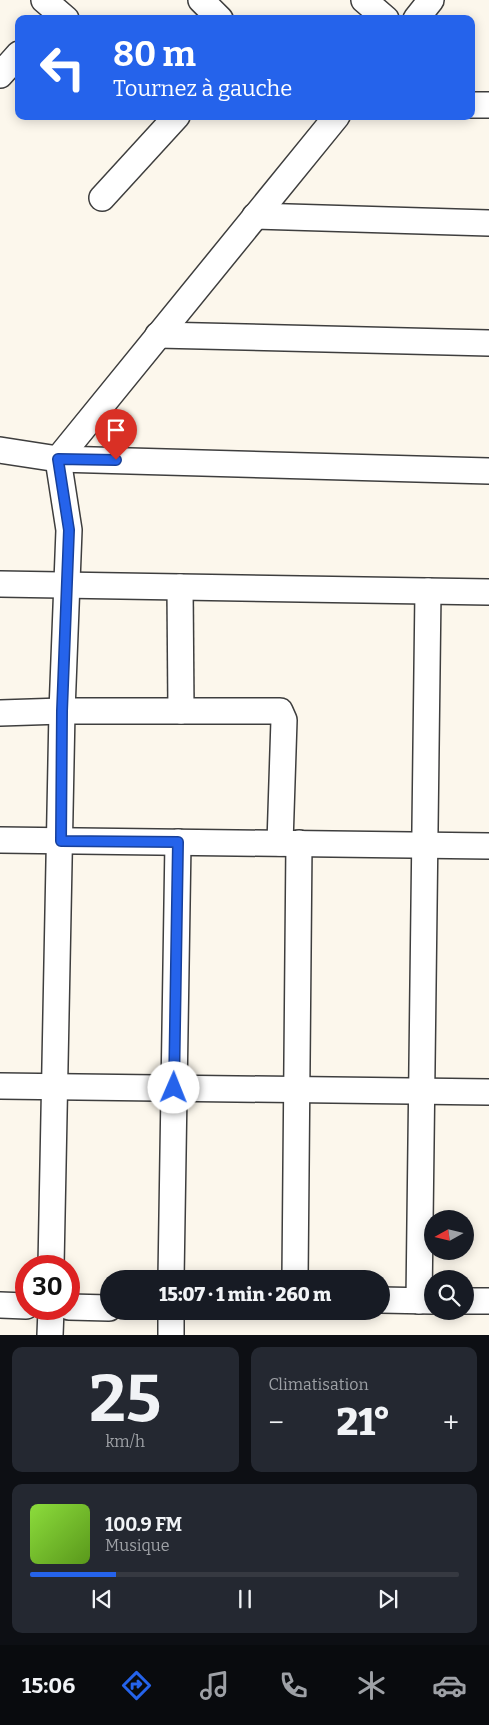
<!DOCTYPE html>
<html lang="fr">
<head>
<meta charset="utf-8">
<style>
  :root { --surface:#171b24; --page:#242831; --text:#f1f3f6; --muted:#9ea1a6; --line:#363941; --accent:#2563eb }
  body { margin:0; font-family:Bitter,serif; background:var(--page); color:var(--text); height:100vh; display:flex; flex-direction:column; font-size:19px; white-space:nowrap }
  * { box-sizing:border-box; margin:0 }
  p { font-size:16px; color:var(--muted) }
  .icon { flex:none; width:28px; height:28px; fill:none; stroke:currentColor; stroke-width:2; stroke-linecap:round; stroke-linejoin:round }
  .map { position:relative; height:1335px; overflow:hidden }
  .side { display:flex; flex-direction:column; gap:12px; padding:12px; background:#0d0f14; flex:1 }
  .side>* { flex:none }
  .banner { position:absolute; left:15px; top:15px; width:460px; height:105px; border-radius:10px; box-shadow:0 2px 12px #0003; background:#2563eb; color:#fff; overflow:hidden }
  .needle { width:32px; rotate:262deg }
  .buttons { position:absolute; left:424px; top:1210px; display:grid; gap:10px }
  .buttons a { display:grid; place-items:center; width:50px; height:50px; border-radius:50%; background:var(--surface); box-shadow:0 2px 12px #0003; font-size:25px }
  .speed { position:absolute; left:15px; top:1255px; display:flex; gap:10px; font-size:25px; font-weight:700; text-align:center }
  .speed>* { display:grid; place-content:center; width:65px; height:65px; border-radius:50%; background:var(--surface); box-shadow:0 2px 12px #0003; line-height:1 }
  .speed .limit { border:8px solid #d22; background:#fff; color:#111 }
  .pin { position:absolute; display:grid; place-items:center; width:42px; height:42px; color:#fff; margin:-51px -21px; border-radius:50% 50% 50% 0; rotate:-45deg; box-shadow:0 0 5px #0007 }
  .pin .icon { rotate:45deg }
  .me { position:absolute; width:55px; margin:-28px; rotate:1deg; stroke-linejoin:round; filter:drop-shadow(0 0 4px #0008) }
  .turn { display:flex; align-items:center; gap:18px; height:105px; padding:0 15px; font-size:22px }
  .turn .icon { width:65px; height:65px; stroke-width:2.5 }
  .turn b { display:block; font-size:35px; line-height:42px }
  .big { font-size:38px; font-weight:800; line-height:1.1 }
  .side .widget { flex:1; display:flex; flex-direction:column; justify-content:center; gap:8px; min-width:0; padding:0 18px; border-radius:10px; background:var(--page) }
  .side .dial { align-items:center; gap:0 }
  .dial b { font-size:65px; line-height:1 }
  .song { display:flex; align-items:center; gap:15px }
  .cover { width:60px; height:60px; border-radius:8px; background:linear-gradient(135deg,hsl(90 70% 55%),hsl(90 70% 35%)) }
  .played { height:5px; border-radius:2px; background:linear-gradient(90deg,var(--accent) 20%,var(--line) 20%) }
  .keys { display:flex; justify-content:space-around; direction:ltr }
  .heat { display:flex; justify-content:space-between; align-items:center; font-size:28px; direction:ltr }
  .side .tiles { flex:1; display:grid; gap:12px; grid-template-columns:1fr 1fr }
  .widget:last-child { grid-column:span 2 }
  .trip { position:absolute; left:100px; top:1270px; width:290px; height:50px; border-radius:25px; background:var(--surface); box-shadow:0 2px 12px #0003; font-weight:800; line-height:50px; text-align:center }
  .tabs { display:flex; height:80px; justify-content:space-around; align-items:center; background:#090b0e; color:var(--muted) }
  .tabs .icon { width:35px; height:35px }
  .tabs .active { color:var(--accent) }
  .tabs b { font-size:22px; color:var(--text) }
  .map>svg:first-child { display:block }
</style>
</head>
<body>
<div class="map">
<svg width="489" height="1335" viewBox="0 0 489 1335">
  <rect width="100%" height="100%" fill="#fcf7ec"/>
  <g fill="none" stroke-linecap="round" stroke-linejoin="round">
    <g stroke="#3e3e3e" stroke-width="28">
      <g id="minor">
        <path d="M44 0 66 19"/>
        <path d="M201 0 220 19"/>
        <path d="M364 0 386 19"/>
        <path d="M416 19 431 0"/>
        <path d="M0 75 19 54"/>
        <path d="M471 105H489"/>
        <path d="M102 198 177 116"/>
        <path d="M255 216 489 223"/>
        <path d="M158 335 489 343"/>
        <path d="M0 450 58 459 489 471"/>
        <path d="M0 584 489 592"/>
        <path d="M180 587 181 711"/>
        <path d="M0 713 62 711H280L284 720 280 843"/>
        <path d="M0 840 489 846"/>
        <path d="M0 1086 489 1092"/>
        <path d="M51 1266 62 711 69 530 58 459 337 116"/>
        <path d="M171 1279 178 842"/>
        <path d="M295 1279 299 843"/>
        <path d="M381 1300 432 1301"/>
        <path d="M419 1301 428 591"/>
        <path d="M465 1301H489"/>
        <path d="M0 1305 26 1306"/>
        <path d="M69 1307 109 1308"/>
        <path d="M50 1335 51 1309"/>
        <path d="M171 1335V1311"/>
      </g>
    </g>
    <use href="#minor" stroke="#fff" stroke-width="25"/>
  </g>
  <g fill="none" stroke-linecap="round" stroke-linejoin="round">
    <g stroke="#184099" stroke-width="12">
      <path id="route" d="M116 460 58 459 69 530 62 711 61 841 178 842 174 1088"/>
    </g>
    <use href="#route" stroke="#2563eb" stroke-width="9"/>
  </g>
</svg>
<div class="buttons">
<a><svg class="needle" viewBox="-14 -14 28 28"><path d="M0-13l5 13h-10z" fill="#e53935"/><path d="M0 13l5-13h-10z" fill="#9ea1a6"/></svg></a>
<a><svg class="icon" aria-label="search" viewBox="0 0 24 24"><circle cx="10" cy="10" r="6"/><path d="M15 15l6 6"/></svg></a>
</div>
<div class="speed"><div class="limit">30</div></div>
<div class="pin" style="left:116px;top:460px;background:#d93025"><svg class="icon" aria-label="arrive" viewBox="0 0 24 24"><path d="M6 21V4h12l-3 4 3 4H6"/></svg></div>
<svg class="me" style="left:174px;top:1088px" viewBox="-20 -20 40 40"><circle r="19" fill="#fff"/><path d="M0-13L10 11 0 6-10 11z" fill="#2563eb"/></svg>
<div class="trip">15:07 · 1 min · 260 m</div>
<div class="banner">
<div class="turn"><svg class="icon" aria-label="left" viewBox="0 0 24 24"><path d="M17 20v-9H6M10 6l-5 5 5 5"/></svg><div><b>80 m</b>Tournez à gauche</div></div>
</div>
</div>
<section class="side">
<div class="tiles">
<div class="widget dial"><b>25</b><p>km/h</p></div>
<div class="widget"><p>Climatisation</p>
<div class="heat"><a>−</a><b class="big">21°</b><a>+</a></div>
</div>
<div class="widget">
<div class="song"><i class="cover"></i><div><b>100.9 FM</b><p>Musique</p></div></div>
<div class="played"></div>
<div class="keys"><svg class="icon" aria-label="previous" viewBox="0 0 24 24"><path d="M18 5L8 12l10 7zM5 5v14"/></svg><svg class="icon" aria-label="pause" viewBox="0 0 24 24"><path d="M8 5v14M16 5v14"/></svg><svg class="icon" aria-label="next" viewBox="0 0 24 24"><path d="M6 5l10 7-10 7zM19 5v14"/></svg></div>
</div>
</div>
</section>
<nav class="tabs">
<b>15:06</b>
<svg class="icon active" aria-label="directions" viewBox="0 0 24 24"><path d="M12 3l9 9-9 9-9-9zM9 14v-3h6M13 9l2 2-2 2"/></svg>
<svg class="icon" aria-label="music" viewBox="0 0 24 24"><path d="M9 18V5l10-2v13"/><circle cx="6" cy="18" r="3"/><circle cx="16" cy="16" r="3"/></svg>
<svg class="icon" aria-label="phone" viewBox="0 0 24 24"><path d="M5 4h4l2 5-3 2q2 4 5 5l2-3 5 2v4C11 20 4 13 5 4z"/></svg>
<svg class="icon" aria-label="climate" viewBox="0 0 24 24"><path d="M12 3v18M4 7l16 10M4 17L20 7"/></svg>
<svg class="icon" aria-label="car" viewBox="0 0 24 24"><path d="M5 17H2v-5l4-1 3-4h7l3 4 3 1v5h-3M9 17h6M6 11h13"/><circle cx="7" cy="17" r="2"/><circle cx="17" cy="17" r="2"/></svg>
</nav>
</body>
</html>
